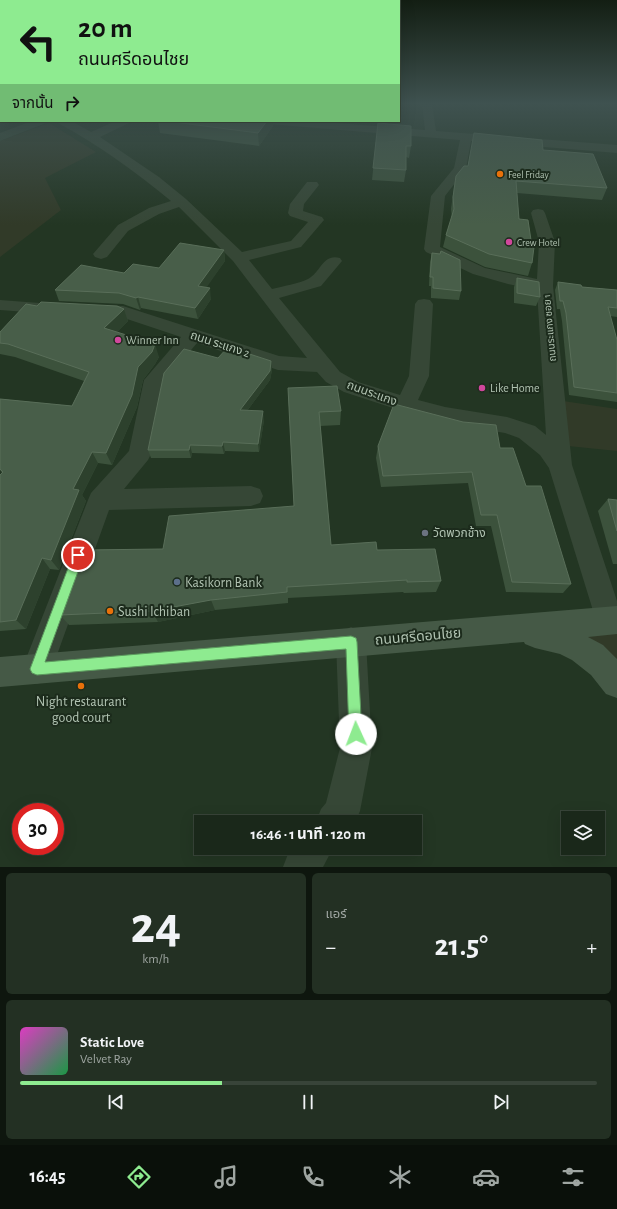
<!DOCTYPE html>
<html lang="th">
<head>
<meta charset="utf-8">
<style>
  :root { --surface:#1a281a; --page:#233023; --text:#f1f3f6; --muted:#9fa6a2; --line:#384439; --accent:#8eeb90 }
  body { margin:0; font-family:"Alegreya Sans","Noto Sans Thai",sans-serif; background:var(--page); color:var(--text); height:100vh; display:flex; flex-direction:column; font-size:15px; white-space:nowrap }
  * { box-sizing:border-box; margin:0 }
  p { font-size:13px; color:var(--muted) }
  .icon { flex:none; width:22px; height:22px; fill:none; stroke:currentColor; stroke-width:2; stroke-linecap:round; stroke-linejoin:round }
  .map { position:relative; height:867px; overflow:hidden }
  .drawer { display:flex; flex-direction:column; gap:6px; padding:6px; background:#0e160e; flex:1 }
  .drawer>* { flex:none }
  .banner { position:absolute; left:0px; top:0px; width:400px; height:122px; box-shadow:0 4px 16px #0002,0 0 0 1px var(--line); background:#8eeb90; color:#111; overflow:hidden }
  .fabs { position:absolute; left:561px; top:811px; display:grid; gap:8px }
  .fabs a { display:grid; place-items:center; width:44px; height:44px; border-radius:0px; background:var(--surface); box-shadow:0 4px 16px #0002,0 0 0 1px var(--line); font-size:20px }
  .speed { position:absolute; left:12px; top:803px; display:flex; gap:8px; font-size:20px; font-weight:700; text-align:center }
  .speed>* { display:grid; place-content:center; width:52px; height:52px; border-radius:50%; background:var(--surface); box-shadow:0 4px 16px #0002,0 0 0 1px var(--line); line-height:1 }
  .speed .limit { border:6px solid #d22; background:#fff; color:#111 }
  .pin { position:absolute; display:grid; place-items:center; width:34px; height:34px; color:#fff; margin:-17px; border:2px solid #fff; border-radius:50%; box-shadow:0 1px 4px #0007 }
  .me { position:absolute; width:44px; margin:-22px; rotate:358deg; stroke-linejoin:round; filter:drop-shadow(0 0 3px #0008) }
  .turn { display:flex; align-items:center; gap:14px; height:84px; padding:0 12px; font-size:18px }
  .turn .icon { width:52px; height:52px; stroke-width:2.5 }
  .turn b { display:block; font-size:28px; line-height:34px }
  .then { display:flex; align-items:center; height:38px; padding:0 12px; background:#0003; gap:8px; font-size:15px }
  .big { font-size:30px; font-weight:700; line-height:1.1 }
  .drawer .widget { flex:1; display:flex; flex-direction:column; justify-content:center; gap:6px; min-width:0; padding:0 14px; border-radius:6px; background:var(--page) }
  .drawer .dial { align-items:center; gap:0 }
  .dial b { font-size:52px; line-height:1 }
  .song { display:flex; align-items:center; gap:12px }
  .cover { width:48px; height:48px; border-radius:6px; background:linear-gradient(135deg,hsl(310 70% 55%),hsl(140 70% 35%)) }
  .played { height:4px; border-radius:2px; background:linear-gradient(90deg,var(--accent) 35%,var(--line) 35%) }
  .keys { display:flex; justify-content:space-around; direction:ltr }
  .heat { display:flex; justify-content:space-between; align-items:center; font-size:22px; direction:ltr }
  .drawer .tiles { flex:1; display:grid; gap:6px; grid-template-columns:1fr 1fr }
  .widget:last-child { grid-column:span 2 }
  .trip { position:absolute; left:194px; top:815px; width:228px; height:40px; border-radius:0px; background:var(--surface); box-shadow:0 4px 16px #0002,0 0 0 1px var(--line); font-weight:700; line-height:40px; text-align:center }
  .tabs { display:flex; height:64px; justify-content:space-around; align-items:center; background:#0a100a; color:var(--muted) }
  .tabs .icon { width:28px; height:28px }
  .tabs .current { color:var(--accent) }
  .tabs b { font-size:18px; color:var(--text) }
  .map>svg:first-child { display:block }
</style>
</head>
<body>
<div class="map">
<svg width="617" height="867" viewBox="0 0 617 867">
  <rect width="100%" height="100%" fill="#233623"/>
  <g fill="#313a28">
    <path d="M49 123 96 152 45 178 61 210 0 257V141Z"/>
    <path d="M563 401 617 409V451L568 446Z"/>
    <path d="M617 630V669L571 635Z"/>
  </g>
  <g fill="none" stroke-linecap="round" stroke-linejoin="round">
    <g fill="#364736" fill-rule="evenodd">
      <path d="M422 104H432L436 131 617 145V153L471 141 466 169 445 196 440 247 485 268 537 279 539 242 531 213 533 210 538 209 543 210 545 213 555 242 553 286 572 465 617 601V631L609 634 599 630 549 468 540 455 519 438 505 433 445 423 399 410 344 392 326 382 317 372 278 370 197 343 164 382 151 454 148 460 124 489 251 486 260 489 263 496 260 503 251 506 109 510 48 680 37 684 26 680 22 669 88 500 91 493 129 451 144 380 181 337 121 317 89 315 86 311 89 307 95 305 123 306 279 356 307 358 233 261 179 207 159 214 128 231 107 257 101 259 95 257 93 254 118 225 149 208 171 201C136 172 99 145 58 123L56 121H71L91 132 116 121H131L129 123 100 137 159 177 186 199 242 252 291 241 308 222 290 216 288 213 290 204 307 182H317L319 185 304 204 303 211 322 217 324 220 301 247 249 260 272 289C283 286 298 284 308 279 321 272 323 253 340 258L342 261 321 286 279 298 340 372 358 382 400 395 409 376 415 304 418 300 424 299 430 300 433 304 429 376 418 400 445 407 507 417 535 426 546 435 537 290 508 284 473 274 426 252 424 249 431 196 454 168 460 140 269 124 263 121H311L425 130Z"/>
      <path d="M32 121H48L46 123 0 141V133Z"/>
      <path d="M0 300 53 304 59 305 62 309 59 313 53 314 0 310Z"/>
      <path d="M351 627 361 632 366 642 372 748 360 811 355 822H316L321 809 326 803 340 748 336 642 341 632Z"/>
      <path d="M292 848H333L323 867H283L288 854Z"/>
    </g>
    <path fill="#455946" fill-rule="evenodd" d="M617 606V634L588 637 603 645 617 659V698L606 694 591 675 572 660 560 654 535 648 525 644 524 642 0 687V657Z"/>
  </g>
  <g fill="#3c523c">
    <path d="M158 121H273V126L259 146 160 133Z"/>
    <path d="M378 123 411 146 409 158 406 157V170L404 182 372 180Z"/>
    <path d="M474 133 543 150 607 188 602 200 517 193 519 219 532 263 528 276 485 267 443 247 446 235 452 218 451 209 454 187 456 176 468 166Z"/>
    <path d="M224 250 225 261 206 287 211 299 198 319 141 308 140 310 123 304 59 301 55 290 124 273 159 268Z"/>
    <path d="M432 253 461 291 459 300 431 298V286H429L430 262Z"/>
    <path d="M517 278 540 297 536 306 514 303V287Z"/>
    <path d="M558 282 582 287 617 290V317L610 316 617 340V402L569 395 562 321 560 309H557L555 290Z"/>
    <path d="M37 306 124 309 128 321 117 332 159 357 155 364 143 380 137 407 112 465 98 463 82 495 86 501 59 570 50 569 26 629 0 631V475L2 473 0 470V399L72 406 84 381 15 357 0 354V332Z"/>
    <path d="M218 358 271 361 272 370 270 380 247 411 264 420 259 452 225 451 224 454 192 453 191 458H151L148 450Z"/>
    <path d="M288 388 341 411 340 425 320 426 331 545 377 550 441 581 436 592 404 593 403 592 288 598V603L215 610 158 622 69 625 60 615 163 549 294 506Z"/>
    <path d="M378 446 500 448 526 486 571 584 563 593 506 592 491 526H476L468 483 381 487 376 458Z"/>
    <path d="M608 499 617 500V564H613L598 511Z"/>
  </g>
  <g fill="#2d412d">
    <path d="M267 121H273V126L259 146 258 133Z"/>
    <path d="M224 250 225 261 200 297 198 286Z"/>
    <path d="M210 288 211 299 198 319 195 308Z"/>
    <path d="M138 297 141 308 140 310 136 298Z"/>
    <path d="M124 309 128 321 109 341 104 328Z"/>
    <path d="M155 344 159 357 155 364 143 380 137 407 112 465 106 453 138 367Z"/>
    <path d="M271 361 272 370 270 380 241 419 240 410Z"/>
    <path d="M263 411 264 420 259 452 258 444Z"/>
    <path d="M223 442 225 451 224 454 222 446Z"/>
    <path d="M190 445 192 453 191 458 189 450Z"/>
    <path d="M92 452 98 463 82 495 86 501 59 570 51 560 73 489Z"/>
    <path d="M42 558 50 569 26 629 16 620Z"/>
    <path d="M211 600 215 610 158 622 152 611Z"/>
  </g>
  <g fill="#485e49" stroke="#596e59">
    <path d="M166 121H267L258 133Z"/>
    <path d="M378 123 411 126V146H406V170L373 168Z"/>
    <path d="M474 133 542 140 543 150 593 154 607 188 516 181 519 219 528 220 532 247H534L532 263 489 254 446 235 454 209 453 197 456 176 464 166H468Z"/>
    <path d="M180 243 224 250 198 286 210 288 195 308 138 297 136 298 119 293 55 290 81 265 124 273 133 264 159 268Z"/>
    <path d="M441 251 460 260 461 291 433 288V277H430L432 253 440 254Z"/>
    <path d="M517 278 539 282 540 297 517 293Z"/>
    <path d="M558 282 581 285 582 287 617 290V308L608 307 617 340V393L574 387 566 313 563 301H560Z"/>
    <path d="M41 302 117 306 124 309 104 328 155 344 152 352 138 367 132 395 106 453 92 452 73 489 79 490 51 560 42 558 16 620 0 622V475L3 472 0 469V399L72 406 89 372 8 344 0 343V332L26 304 37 306Z"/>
    <path d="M228 347 271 361 270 371 240 410 263 411 258 444 223 442 222 446 190 445 189 450H148L164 373 184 349 218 358Z"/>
    <path d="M337 386 341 411 319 412 331 545 376 542 377 550 435 549 441 581 407 582V580L287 587V592L211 600 152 611 60 615 84 550 163 549 169 516 294 506 288 388Z"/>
    <path d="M394 404 463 422 496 425 500 448H513L526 486H541L571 584 512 582 497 515H481L472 472 383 476 378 446Z"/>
    <path d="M608 499 617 500V531Z"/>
  </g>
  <linearGradient id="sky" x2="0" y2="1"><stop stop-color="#131e13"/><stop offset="0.46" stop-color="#3f5250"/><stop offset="1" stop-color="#3f5250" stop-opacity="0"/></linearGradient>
  <rect width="617" height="225" fill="url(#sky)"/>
  <path fill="#8eeb90" stroke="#5c995e" d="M78 550 82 552 84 555 45 662 351 636 356 638 357 642 362 734 361 739 356 741 351 739 349 734 346 649 37 675 32 673 30 669 73 555 74 552Z"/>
  <g fill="#e8710a" stroke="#1c2b1c" stroke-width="1.5">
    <circle cx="500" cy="174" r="4"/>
    <circle cx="110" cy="611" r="4"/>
    <circle cx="81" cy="686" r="4"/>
  </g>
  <g fill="#d1479c" stroke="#1c2b1c" stroke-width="1.5">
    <circle cx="509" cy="242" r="4"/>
    <circle cx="118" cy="340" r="4"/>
    <circle cx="482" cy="388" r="4"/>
  </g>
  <circle fill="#6b7280" stroke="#1c2b1c" stroke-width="1.5" cx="425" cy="533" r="4"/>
  <circle fill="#5c6f8a" stroke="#1c2b1c" stroke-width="1.5" cx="177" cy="582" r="4"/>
  <g text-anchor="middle" stroke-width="4" stroke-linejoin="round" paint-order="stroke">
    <g font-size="10" fill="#b1c3b2" stroke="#1c2b1c" text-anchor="start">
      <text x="508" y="178">Feel Friday</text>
      <text x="517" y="246">Crew Hotel</text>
    </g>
    <g font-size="10" fill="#b1c3b2" stroke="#1c2b1c">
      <text transform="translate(549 328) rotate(-95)" y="4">ถนนระแกง ซอย 1</text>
    </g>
    <g font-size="12" fill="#b1c3b2" stroke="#1c2b1c" text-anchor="start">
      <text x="126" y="344">Winner Inn</text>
      <text x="490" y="392">Like Home</text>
      <text x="433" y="537">วัดพวกช้าง</text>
    </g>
    <g font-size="12" fill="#b1c3b2" stroke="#1c2b1c">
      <text transform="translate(220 344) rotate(18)" y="4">ถนน ระแกง 2</text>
      <text transform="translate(372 393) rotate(20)" y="4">ถนนระแกง</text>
    </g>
    <g font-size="14" fill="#b1c3b2" stroke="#1c2b1c" text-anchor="start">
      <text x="185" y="587">Kasikorn Bank</text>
      <text x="118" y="616">Sushi Ichiban</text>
      <text x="81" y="706" text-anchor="middle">Night restaurant<tspan x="81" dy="16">good court</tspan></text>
    </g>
    <g font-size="14" fill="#b1c3b2" stroke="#1c2b1c">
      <text transform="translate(418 636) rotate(-5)" y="5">ถนนศรีดอนไชย</text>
    </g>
  </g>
</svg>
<div class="fabs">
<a><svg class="icon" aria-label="layers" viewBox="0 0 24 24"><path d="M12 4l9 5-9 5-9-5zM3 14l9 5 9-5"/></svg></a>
</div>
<div class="speed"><div class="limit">30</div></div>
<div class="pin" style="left:78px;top:555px;background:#d93025"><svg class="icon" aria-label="arrive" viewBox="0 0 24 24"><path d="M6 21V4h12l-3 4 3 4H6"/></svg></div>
<svg class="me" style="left:356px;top:734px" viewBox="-20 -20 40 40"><circle r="19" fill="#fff"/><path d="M0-13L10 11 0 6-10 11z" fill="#8eeb90"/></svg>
<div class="trip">16:46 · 1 นาที · 120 m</div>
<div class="banner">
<div class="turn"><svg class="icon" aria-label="left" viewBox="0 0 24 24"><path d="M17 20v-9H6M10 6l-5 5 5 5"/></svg><div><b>20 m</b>ถนนศรีดอนไชย</div></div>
<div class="then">จากนั้น<svg class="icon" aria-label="right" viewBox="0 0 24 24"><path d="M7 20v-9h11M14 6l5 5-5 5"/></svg></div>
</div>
</div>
<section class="drawer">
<div class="tiles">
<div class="widget dial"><b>24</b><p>km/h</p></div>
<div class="widget"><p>แอร์</p>
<div class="heat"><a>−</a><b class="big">21.5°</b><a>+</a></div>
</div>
<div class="widget">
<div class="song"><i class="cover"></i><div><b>Static Love</b><p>Velvet Ray</p></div></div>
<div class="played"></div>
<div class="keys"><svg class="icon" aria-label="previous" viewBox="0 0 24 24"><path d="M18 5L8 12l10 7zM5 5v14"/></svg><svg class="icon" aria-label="pause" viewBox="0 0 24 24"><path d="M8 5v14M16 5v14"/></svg><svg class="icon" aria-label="next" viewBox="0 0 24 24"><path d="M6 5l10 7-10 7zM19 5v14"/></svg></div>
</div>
</div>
</section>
<nav class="tabs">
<b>16:45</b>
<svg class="icon current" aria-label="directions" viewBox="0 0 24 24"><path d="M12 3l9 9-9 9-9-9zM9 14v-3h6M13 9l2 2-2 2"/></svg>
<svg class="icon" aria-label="music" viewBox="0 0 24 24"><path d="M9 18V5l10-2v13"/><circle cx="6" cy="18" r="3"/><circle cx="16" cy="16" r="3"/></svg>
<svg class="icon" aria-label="phone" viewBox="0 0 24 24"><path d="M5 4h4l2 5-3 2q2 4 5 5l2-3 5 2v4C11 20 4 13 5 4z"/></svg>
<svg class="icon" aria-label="climate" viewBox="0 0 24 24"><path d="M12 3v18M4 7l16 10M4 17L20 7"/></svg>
<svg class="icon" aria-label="car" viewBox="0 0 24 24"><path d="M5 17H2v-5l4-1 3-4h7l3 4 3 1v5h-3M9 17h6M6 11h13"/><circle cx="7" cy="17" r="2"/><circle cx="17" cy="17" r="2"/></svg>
<svg class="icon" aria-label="filters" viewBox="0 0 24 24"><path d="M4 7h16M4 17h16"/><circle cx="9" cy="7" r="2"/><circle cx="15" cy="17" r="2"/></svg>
</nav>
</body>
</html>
